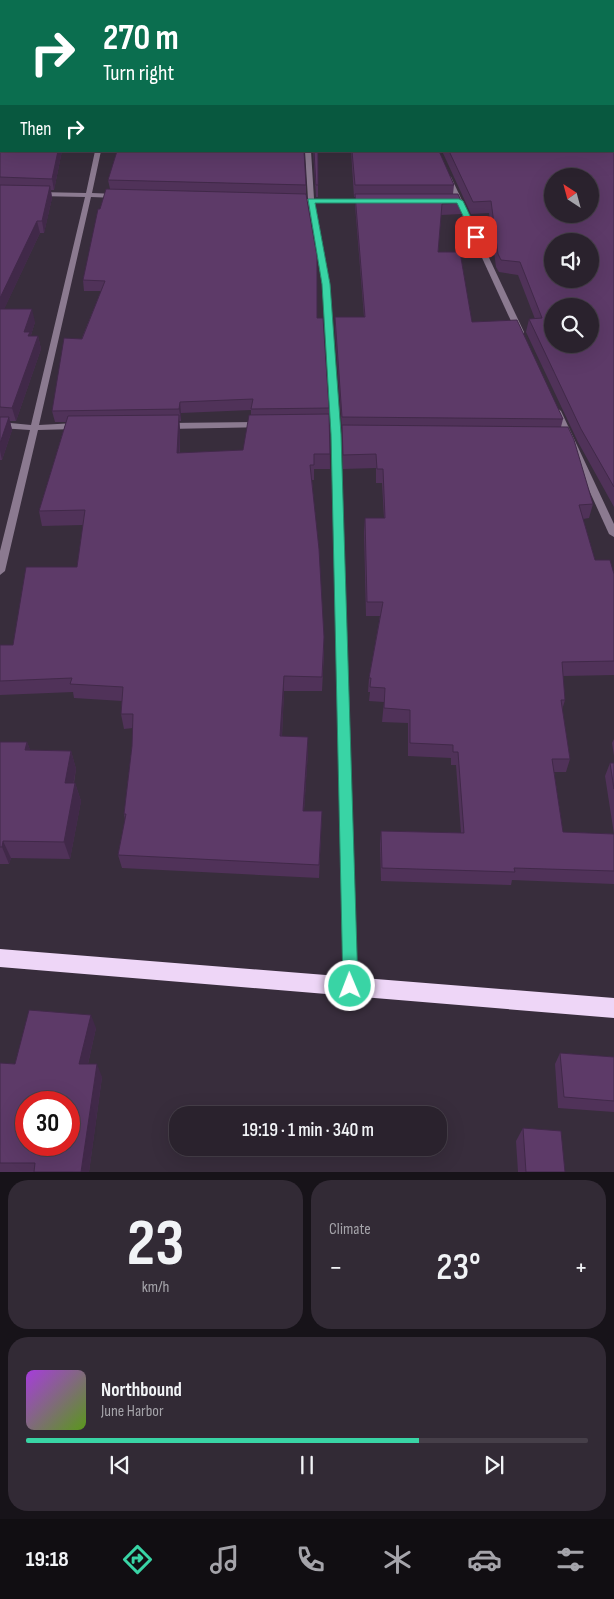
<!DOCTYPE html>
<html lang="en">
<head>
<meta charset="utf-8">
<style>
  :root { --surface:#2a222d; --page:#322a35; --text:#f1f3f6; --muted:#a5a4aa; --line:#463f49; --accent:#39d4a5 }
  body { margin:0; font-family:"Sofia Sans Condensed",sans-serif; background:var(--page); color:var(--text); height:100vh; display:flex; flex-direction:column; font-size:19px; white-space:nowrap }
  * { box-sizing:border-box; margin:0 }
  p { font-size:16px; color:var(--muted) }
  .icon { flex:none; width:28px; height:28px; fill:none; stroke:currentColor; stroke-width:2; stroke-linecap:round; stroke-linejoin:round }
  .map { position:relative; height:1172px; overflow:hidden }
  .details { display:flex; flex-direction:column; gap:8px; padding:8px; background:#171319; flex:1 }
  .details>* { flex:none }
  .hud { position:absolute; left:0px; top:0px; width:615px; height:152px; box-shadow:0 5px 20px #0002,0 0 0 1px var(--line); background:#0b6e4f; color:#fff; overflow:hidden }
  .needle { width:32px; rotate:324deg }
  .tools { position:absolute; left:544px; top:168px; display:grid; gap:10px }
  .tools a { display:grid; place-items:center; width:55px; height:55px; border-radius:50%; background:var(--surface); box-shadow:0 5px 20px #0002,0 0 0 1px var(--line); font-size:25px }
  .speed { position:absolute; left:15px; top:1091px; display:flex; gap:10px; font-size:25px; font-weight:700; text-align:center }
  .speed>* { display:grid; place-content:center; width:65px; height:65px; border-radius:50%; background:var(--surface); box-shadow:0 5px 20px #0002,0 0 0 1px var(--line); line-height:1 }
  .speed .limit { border:8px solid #d22; background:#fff; color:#111 }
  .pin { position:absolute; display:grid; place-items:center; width:42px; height:42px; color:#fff; margin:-21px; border-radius:10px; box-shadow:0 2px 8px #0006 }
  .me { position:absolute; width:55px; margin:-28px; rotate:359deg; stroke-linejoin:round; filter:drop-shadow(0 0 4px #0008) }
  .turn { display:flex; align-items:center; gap:18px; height:105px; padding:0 20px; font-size:22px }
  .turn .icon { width:65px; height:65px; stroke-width:2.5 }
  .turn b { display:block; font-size:35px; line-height:42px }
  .then { display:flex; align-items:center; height:48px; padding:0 20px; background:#0003; gap:10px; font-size:19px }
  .big { font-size:38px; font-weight:600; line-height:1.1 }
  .details .card { flex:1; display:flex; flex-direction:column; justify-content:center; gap:8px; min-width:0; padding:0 18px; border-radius:20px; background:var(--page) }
  .details .dial { align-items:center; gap:0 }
  .dial b { font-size:65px; line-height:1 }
  .song { display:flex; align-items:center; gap:15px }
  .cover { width:60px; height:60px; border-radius:8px; background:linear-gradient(135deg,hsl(280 70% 55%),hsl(90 70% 35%)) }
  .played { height:5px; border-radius:2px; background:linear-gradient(90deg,var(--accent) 70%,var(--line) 70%) }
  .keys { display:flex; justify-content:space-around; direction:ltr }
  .heat { display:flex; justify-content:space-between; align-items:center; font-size:28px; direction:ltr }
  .details .tiles { flex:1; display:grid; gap:8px; grid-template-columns:1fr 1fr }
  .card:last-child { grid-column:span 2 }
  .trip { position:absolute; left:169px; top:1106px; width:278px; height:50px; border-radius:20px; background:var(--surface); box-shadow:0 5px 20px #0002,0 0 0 1px var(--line); font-weight:600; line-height:50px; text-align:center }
  .tab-bar { display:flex; height:80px; justify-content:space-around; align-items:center; background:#110e12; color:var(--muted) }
  .tab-bar .icon { width:35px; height:35px }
  .tab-bar .current { color:var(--accent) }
  .tab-bar b { font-size:22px; color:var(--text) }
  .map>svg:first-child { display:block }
</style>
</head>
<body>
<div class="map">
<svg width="614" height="1172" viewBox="0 0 614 1172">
  <rect width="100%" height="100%" fill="#382d3c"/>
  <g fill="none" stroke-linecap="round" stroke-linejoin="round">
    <g fill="#8b7a90" fill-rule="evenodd">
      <path d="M95 151H101L92 193 116 194 119 196 116 198 91 197 39 425 76 423 80 426 76 429 38 430 5 571 0 575V551L30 430 0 428V422L31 425 85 197 38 196 35 194 38 192 86 193Z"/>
      <path d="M305 151H311L314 199H369L372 201 369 203H315L330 284 340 434 357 986 355 991 350 993 345 991 343 986 332 434 322 284 308 203 303 201 308 199Z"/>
      <path d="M448 175 451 177 524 332 523 334H517L516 332 445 177Z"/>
      <path d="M557 408 561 411 614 524V537L609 534 553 411Z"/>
      <path d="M259 422 262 423 263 425 262 427 168 429 164 426 168 423Z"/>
    </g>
    <path fill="#eed6f7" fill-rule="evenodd" d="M0 949 614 998V1018L0 967Z"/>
  </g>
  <g fill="#503259" fill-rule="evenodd">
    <path d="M0 0H614V507L578 442 526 332 529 319H535L518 275 499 272 496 267 489 213 471 214 442 151H614V1L1 151H62L54 190H51L52 198 44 233H40L4 309 35 322 31 335V336H38L41 349 16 421H10L12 430 2 460H0Z"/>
    <path d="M313 151H318V197H316Z"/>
    <path d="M351 151H439L454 185 453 194 462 203 461 214 441 215 438 252 472 322 563 419 561 427 593 504 589 518 583 519 595 560 614 574V675L563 676 565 700 562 710 570 759 566 772H554L563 832 614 834 605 776 610 763H614V884L512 880 511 885 381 881 380 844 381 831 461 833 456 765H451V758L408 756V723L382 722 384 702 369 701 370 692H368L369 678 380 616H366L364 532 365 518H384L382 483H376V468L343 469 342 429 335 329V317H364L355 205V197H354Z"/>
    <path d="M108 180 306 185V194L317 318 329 408 330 469H314V480H312L324 637V652L322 691H284L282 736 308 751 304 811H322L319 878 122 868 118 855 125 820 124 814 132 746 133 728 124 729 121 714 122 701 74 698 73 692 0 695V645H13L77 567 83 525 42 526 39 511 66 422H55L52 411 101 291H84L83 280 100 209 110 189ZM251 410V415L243 450 180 453V430L179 421H181V413Z"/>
    <path d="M614 739V756L612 743Z"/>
    <path d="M0 742H27L30 750 71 751 76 769 74 783H75L81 801 70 859 11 858 9 864H0Z"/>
    <path d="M96 1028 88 1064 102 1077 89 1172H0V1063L15 1064Z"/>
    <path d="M560 1053 614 1057V1112L558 1108 555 1064Z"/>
    <path d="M523 1128 565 1172H518L516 1141Z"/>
  </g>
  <g fill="#412949">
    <path d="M58 151H62L54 190 52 179Z"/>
    <path d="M50 186 52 198 44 233 42 221Z"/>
    <path d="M37 221 40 233 0 318V298Z"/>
    <path d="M32 309 35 322 31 335 33 345 24 332Z"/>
    <path d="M38 336 41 349 16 421 12 408Z"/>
    <path d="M180 402 181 413V421L179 409Z"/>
    <path d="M179 415 180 430 179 468 177 453Z"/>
    <path d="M9 417 12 430 2 460 0 451V443Z"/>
    <path d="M284 676V691L281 750 280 736Z"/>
    <path d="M308 737V751L303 824V811Z"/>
    <path d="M27 742 34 760 25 750Z"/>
    <path d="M71 751 76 769 70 801 65 783Z"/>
    <path d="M75 783 81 801 70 859 64 842Z"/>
    <path d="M3 841 11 858 9 864 2 847Z"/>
    <path d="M91 1015 96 1028 85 1077 79 1064Z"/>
    <path d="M97 1064 102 1077 89 1172H81Z"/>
  </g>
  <g fill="#5d3a68" stroke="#412949" fill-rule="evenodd">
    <path d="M0 0H614V487L581 429 529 319 542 318 520 262 501 260 498 254 491 201 473 202 449 151H614V1H1V151H58L52 179 0 177ZM552 176H590V214H552ZM552 241H590V279H552ZM552 306H590V344H552Z"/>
    <path d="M117 151H304L306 185 108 180Z"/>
    <path d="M314 151H318V185H316Z"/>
    <path d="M352 151H439L454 185H355Z"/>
    <path d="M0 185 50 186 42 221H37L0 298Z"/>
    <path d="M106 189 306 194 317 256V318H323L329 408 251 409 253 399 180 402 179 409 52 411 64 338 82 339 105 281 83 280 98 209H100Z"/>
    <path d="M355 194H458L462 203 442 204 438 252H460L472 322 517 320 563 419 342 417 335 317H365Z"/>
    <path d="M0 309H32L24 332H30L28 336H38L12 408 0 407Z"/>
    <path d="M329 414 330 454H314V465H310L319 549 324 637 322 677 284 676 280 736 308 737 303 811H322L319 865 118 855 126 814H124L132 746 133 714H121L123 687 70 684 72 678 0 681V645H13L26 567H77L85 510 39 511 68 416 179 415 177 453 243 450 249 415Z"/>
    <path d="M0 417H9L0 443Z"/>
    <path d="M342 425 568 427 574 440 593 504 579 505 595 560H610L614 574V661L562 662 565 700H561L570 759H552L563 832 614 834V871L514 868 515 872 382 868 381 831 464 833 458 752H453V745L410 743V710L384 708 385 688 370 687 371 678H369L383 602H367L365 518H385L383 469H377L376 454 343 455Z"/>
    <path d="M0 742H27L25 750 71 751 65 783H75L64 842 3 841 2 847H0Z"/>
    <path d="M610 763H614V789Z"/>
    <path d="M29 1010 91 1015 79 1064H97L81 1172H34L35 1163H0V1063L15 1064ZM26 1102H69V1145H26Z"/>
    <path d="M560 1053 614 1057V1101L564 1097Z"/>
    <path d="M523 1128 561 1131 565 1172H526Z"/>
  </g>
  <path fill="#39d4a5" stroke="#258a6b" d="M308 199H459L463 201 480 237 474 239 457 203H315L330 284 341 434 358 986 356 992 350 994 345 992 343 986 331 434 322 284Z"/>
</svg>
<div class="tools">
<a><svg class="needle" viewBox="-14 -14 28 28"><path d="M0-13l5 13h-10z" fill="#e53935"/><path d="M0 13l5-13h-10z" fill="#a5a4aa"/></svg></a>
<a><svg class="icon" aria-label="sound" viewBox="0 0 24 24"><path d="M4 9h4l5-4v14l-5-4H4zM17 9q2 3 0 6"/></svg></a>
<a><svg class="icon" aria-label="search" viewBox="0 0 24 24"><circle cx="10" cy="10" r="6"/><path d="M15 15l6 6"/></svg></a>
</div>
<div class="speed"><div class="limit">30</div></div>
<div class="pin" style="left:476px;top:237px;background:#d93025"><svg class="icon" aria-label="arrive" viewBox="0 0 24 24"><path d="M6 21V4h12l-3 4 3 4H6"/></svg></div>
<svg class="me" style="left:350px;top:986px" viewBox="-20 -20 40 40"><circle r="17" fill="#39d4a5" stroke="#fff" stroke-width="3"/><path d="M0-11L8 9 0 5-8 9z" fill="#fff"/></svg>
<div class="trip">19:19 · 1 min · 340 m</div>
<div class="hud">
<div class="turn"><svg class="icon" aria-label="right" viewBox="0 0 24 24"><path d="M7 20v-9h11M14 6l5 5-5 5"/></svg><div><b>270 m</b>Turn right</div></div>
<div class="then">Then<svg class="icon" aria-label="right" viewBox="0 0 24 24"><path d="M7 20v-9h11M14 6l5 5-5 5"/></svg></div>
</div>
</div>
<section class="details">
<div class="tiles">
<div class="card dial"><b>23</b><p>km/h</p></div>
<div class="card"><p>Climate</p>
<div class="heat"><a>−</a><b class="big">23°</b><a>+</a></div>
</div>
<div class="card">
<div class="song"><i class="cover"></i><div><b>Northbound</b><p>June Harbor</p></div></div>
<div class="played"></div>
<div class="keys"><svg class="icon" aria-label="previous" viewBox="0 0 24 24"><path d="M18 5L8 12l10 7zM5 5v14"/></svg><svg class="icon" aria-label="pause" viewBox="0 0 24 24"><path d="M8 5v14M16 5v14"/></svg><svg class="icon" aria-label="next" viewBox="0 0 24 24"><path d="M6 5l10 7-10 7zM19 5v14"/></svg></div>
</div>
</div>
</section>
<nav class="tab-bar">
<b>19:18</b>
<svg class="icon current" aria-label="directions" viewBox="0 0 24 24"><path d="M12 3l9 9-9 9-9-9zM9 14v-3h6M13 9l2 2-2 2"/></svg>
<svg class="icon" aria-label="music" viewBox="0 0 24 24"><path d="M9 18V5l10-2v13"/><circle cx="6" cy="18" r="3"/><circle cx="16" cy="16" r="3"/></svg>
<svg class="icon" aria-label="phone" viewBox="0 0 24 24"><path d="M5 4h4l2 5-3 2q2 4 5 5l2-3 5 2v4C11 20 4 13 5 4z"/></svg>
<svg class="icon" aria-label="climate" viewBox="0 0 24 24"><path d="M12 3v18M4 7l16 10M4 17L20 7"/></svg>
<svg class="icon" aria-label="car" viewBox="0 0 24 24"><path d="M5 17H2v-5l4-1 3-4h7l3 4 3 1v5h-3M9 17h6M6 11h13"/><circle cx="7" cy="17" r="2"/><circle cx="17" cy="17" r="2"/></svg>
<svg class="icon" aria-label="filters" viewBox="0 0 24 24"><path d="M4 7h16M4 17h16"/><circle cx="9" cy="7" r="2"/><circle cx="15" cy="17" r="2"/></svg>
</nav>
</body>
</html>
